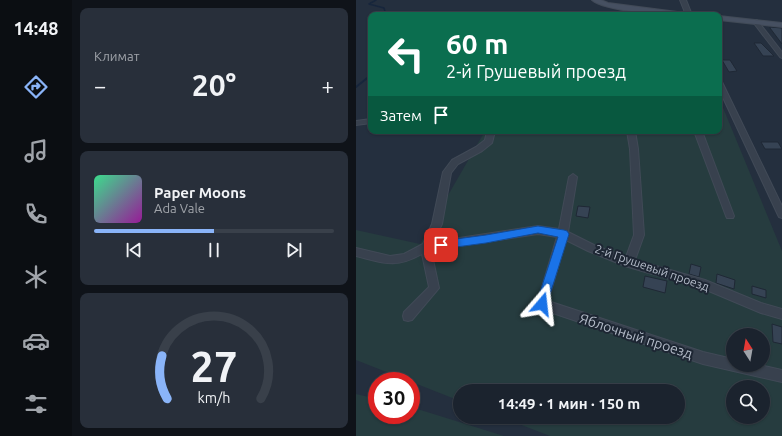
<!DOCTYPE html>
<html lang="ru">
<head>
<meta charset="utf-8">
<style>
  :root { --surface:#1b232e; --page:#282f3a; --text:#f1f3f6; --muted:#a0a4aa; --line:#39404a; --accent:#8ab4f8 }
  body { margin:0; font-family:Ubuntu,sans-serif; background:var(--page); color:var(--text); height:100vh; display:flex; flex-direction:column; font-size:15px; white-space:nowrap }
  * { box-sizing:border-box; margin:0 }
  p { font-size:13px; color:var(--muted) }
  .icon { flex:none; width:22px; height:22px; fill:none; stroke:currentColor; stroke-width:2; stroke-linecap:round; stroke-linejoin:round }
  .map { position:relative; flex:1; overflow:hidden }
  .sheet { display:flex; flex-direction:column; gap:8px; padding:8px; background:#0f1319; width:284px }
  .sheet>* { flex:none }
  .hud { position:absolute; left:12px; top:12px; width:354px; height:122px; border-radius:8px; box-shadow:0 1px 3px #0004,0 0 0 1px var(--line); background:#0b6e4f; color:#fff; overflow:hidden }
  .needle { width:26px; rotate:349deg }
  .controls { position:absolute; left:370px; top:328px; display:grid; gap:8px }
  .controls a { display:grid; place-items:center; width:44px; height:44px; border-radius:50%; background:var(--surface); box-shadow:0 1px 3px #0004,0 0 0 1px var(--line); font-size:20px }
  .speed { position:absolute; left:12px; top:372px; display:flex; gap:8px; font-size:20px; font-weight:700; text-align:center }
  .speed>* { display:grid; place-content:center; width:52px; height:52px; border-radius:50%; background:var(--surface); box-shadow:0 1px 3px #0004,0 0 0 1px var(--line); line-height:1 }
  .speed .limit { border:6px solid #d22; background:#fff; color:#111 }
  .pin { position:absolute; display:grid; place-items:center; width:34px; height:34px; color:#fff; margin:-17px; border-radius:8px; box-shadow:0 2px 6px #0006 }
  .me { position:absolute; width:44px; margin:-22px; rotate:17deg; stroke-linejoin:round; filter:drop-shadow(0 0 3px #0008) }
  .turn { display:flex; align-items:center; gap:14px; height:84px; padding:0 12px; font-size:18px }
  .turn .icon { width:52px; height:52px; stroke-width:2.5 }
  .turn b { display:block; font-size:28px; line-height:34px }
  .then { display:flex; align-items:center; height:38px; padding:0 12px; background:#0003; gap:8px; font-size:15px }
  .big { font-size:30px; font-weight:600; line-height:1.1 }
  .sheet .tile { flex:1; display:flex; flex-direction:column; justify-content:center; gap:6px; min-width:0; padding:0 14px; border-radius:8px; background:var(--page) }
  .sheet .dial { align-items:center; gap:0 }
  .dial svg { height:104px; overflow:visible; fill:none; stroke:var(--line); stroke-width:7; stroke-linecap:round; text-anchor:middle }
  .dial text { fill:var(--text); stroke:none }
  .song { display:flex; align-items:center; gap:12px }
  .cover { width:48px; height:48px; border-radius:6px; background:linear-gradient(135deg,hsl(150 70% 55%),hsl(300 70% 35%)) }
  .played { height:4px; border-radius:2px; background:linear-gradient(90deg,var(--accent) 50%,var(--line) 50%) }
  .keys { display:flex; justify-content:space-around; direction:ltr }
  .heat { display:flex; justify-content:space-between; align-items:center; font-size:22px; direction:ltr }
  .trip { position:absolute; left:97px; top:384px; width:232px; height:40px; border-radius:20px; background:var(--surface); box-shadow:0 1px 3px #0004,0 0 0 1px var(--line); font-weight:600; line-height:40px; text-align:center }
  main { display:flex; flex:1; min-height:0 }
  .dock { display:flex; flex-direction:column; width:72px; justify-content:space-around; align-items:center; background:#0b0e12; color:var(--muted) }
  .dock .icon { width:28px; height:28px }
  .dock .selected { color:var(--accent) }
  .dock b { font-size:18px; color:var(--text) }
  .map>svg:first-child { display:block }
</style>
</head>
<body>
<main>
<nav class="dock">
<b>14:48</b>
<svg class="icon selected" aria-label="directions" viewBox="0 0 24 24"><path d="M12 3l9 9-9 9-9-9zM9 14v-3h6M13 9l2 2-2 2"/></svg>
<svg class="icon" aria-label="music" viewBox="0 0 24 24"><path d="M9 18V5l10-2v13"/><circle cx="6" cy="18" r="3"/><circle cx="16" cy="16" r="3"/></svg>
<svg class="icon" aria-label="phone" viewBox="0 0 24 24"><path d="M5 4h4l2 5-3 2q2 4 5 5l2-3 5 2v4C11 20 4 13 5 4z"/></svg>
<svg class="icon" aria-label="climate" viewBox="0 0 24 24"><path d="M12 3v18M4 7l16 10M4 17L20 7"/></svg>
<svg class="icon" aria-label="car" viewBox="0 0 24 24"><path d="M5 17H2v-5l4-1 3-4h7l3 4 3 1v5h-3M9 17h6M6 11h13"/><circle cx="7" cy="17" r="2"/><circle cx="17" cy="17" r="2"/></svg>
<svg class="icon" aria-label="filters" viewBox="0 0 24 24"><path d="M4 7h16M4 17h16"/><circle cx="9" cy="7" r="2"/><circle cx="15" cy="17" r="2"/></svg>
</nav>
<section class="sheet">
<div class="tile"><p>Климат</p>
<div class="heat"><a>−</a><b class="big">20°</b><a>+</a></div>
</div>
<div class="tile">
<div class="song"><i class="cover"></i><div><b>Paper Moons</b><p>Ada Vale</p></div></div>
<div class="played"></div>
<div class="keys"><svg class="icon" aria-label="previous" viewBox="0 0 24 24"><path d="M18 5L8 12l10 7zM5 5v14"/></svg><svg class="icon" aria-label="pause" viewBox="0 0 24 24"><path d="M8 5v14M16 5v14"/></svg><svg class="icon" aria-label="next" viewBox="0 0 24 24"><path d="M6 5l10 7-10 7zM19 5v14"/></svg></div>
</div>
<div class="tile dial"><svg viewBox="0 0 100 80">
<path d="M14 69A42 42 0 1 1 86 69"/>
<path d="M14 69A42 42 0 0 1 10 36" stroke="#8ab4f8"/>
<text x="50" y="56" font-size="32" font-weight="700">27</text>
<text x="50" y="72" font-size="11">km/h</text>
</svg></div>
</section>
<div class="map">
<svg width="426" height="436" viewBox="0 0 426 436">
  <rect width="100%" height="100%" fill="#242f3e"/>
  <g fill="#263c3f" fill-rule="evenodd">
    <path d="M363 98 426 251V436H194L145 417H322V391H104V401L0 360V230L64 244 129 131H363ZM377 335H407V365H377ZM377 387H407V417H377Z"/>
    <path d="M0 394 21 399V415H55V407L148 436H0Z"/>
  </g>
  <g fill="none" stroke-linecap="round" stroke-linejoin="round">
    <path stroke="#17263c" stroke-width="1.5" d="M20 0 13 4 28 8 30 15"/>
    <path stroke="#17263c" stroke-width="2" d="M0 87 15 75"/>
  </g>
  <g fill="#364354" stroke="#1f2835">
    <path d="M414 27 426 28V44L414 28Z"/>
    <path d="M398 43H405L418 56H407Z"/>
    <path d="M366 60H374L381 71 373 72Z"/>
    <path d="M405 142H422L426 149H409Z"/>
    <path d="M222 206 234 207 232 218 220 216Z"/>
    <path d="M335 264 345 267 343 277 333 274Z"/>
    <path d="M361 274 379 280 378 289 360 283Z"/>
    <path d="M289 276 311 281 309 293 287 287Z"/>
    <path d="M396 286 410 290V298L396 294Z"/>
    <path d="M416 324 426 327V344L417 342Z"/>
  </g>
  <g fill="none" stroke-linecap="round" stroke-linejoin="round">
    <g stroke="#414a57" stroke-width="2">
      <g id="minor">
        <path d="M397 20H401L426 52V58L424 57 397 22Z"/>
        <path d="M363 80 366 82 426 206V218L423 217 422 215 363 89Z"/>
        <path d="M15 119V123L0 125V121Z"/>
        <path d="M131 131H139L136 143 126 151 102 164 95 173 86 224 77 242 182 226 203 229 213 177 217 174 221 177 212 232 238 245 270 257 278 235 274 149 271 131H279L282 149 288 235 279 260 349 280 405 303 426 309V319L405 313 348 289 269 266 232 251 210 240 192 301 347 352 377 359V365H404L426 370V382L347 364 182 308 181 304 201 237 182 234 75 250 83 288 56 320 52 321 48 320 47 316 48 312 73 287 66 254C39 269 28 263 0 256V248L34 256 48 254 67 244 76 224 87 172 96 160 120 147 129 140Z"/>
        <path d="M338 131H346L378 216 377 218H371L370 216Z"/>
      </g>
    </g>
    <g stroke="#414a57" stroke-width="2">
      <path id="tertiary" d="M324 0H330L336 15H330Z"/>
    </g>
    <g stroke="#414a57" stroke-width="2">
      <g id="secondary">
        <path d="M236 0H245L252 3 329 13 333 15C313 15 250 12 236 0Z"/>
        <path d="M363 16 426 23V27L363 20Z"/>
      </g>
    </g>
    <use href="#minor" fill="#38414e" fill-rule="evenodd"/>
    <use href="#tertiary" fill="#38414e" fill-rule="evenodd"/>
    <use href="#secondary" fill="#465061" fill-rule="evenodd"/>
  </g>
  <path fill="#1a73e8" stroke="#114b97" d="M182 226 208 230 211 231 213 234 191 304 190 308 186 309 182 308 180 304 202 237 182 233 130 243 85 249 82 248 80 245 82 242 85 241 130 235Z"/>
  <g text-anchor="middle" stroke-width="4" stroke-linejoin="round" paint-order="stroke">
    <g font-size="12" fill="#b4bcc9" stroke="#1d2633">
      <text transform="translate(296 268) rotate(19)" y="4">2-й Грушевый проезд</text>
    </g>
    <g font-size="14" fill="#b4bcc9" stroke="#1d2633">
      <text transform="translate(280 336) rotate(18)" y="5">Яблочный проезд</text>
    </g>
  </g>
</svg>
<div class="controls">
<a><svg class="needle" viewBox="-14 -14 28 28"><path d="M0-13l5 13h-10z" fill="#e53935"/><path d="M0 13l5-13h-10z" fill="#a0a4aa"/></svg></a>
<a><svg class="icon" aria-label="search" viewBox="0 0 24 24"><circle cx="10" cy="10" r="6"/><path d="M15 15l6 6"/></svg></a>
</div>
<div class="speed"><div class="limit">30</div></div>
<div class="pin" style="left:85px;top:245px;background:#d93025"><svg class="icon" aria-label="arrive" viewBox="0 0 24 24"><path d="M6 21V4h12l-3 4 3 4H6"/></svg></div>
<svg class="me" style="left:186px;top:304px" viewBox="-20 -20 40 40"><path d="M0-17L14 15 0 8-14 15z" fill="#1a73e8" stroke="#fff" stroke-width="4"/></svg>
<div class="trip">14:49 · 1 мин · 150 m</div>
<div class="hud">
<div class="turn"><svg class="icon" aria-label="left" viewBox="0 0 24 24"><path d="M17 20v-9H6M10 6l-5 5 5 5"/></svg><div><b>60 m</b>2-й Грушевый проезд</div></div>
<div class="then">Затем<svg class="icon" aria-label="arrive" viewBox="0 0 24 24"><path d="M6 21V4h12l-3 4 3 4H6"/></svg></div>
</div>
</div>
</main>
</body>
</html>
